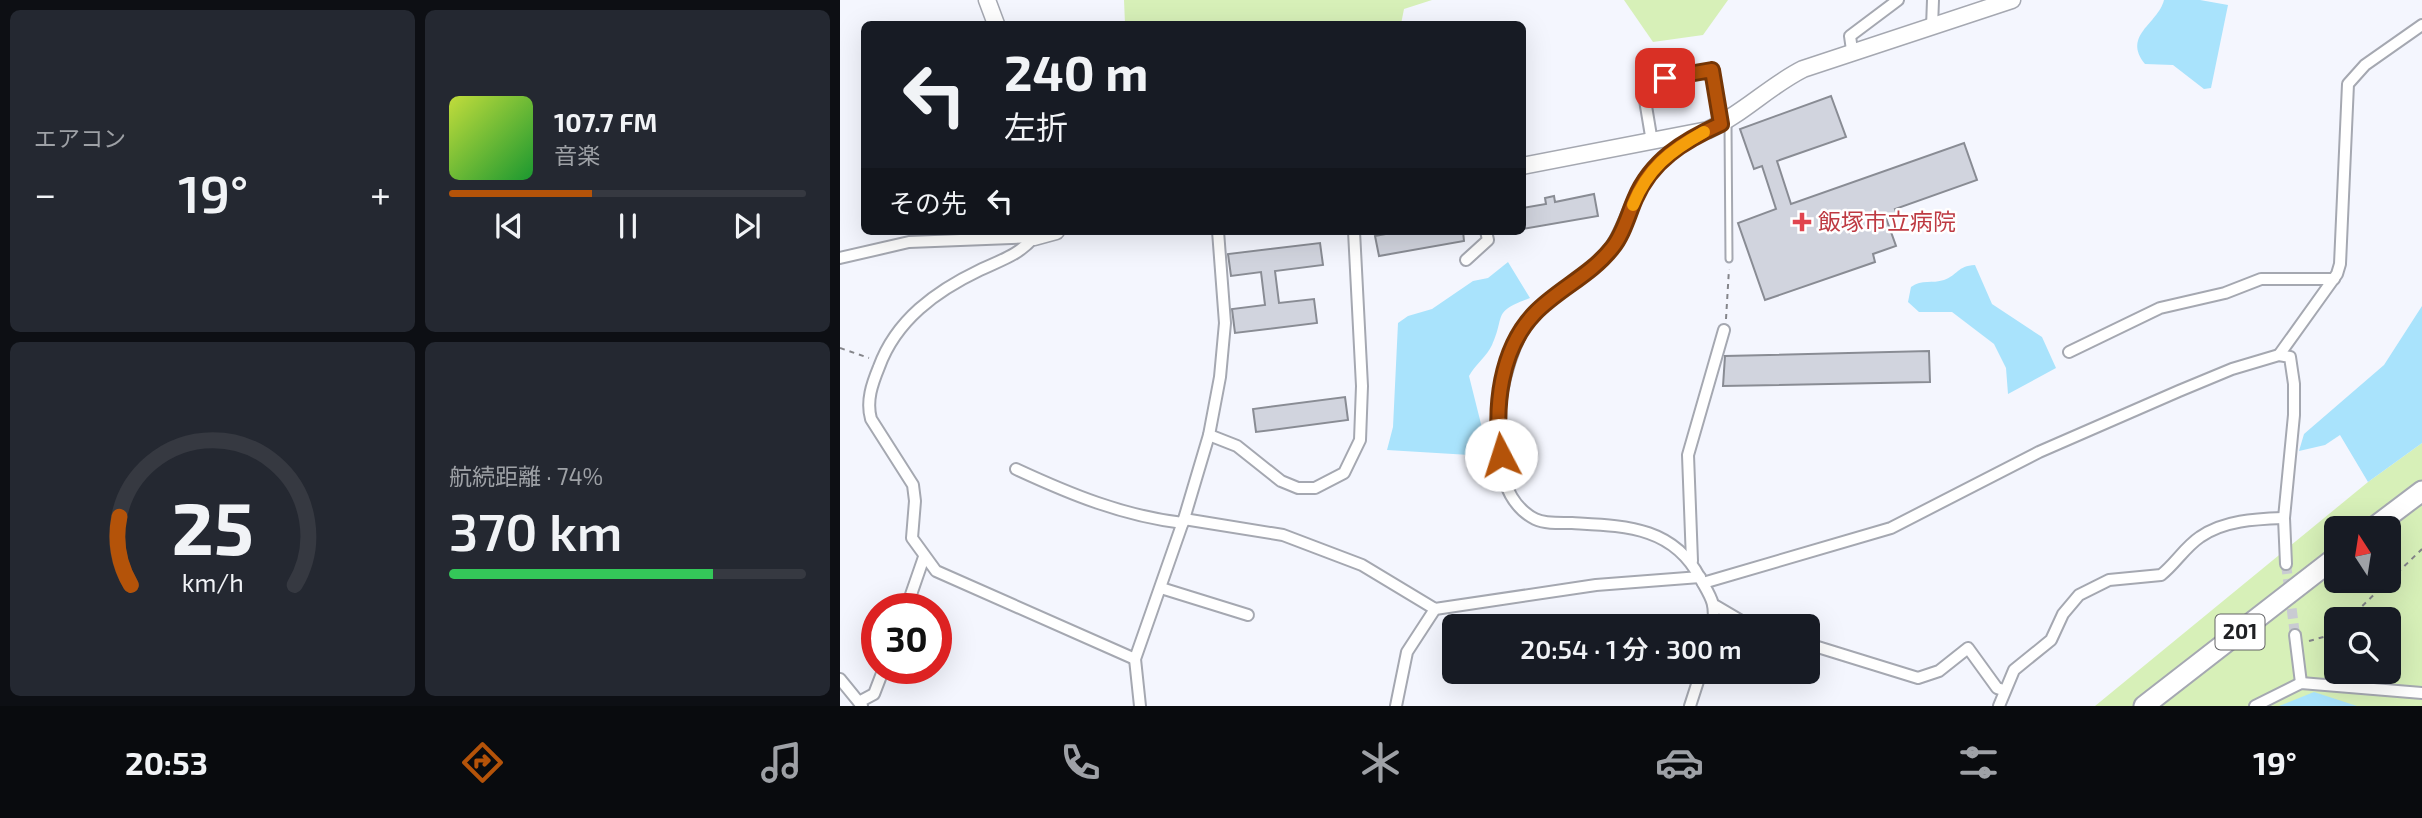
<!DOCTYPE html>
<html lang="ja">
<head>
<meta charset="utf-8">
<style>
  :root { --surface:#171b24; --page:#242831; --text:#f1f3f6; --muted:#9ea1a6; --line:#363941; --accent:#b45309 }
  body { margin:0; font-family:"Exo 2","Noto Sans JP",sans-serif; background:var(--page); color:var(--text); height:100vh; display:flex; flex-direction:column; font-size:26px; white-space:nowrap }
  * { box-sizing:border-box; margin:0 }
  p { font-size:23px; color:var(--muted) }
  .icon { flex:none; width:38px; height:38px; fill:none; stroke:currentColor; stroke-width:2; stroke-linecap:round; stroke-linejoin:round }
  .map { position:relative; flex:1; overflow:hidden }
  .panel { display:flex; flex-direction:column; gap:10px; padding:10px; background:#0d0f14; width:840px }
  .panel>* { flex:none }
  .top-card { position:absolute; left:21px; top:21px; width:665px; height:214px; border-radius:10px; box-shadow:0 7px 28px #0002; background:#171b24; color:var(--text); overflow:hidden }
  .needle { width:46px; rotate:348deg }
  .buttons { position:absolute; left:1484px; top:516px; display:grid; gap:14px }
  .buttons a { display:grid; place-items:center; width:77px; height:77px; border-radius:10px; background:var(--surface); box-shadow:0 7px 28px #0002; font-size:35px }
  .speed { position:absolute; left:21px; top:593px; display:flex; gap:14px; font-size:35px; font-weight:700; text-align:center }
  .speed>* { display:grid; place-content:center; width:91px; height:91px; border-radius:50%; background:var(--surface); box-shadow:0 7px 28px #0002; line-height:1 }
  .speed .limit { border:10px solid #d22; background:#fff; color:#111 }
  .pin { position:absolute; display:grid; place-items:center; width:60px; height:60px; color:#fff; margin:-30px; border-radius:14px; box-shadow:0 4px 10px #0006 }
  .me { position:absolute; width:77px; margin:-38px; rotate:355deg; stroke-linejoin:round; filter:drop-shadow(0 0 5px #0008) }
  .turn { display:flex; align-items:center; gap:24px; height:147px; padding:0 28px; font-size:32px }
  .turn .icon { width:91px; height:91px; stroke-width:2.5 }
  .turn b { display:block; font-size:49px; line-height:60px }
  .then { display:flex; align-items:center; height:66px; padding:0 28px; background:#0003; gap:14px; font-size:26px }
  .big { font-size:52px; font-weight:600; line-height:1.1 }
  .panel .tile { flex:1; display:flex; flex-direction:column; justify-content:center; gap:10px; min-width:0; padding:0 24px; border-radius:10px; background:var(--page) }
  .panel .dial { align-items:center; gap:0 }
  .dial svg { height:182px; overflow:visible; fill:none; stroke:var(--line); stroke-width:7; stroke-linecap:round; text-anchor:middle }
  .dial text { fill:var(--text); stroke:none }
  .song { display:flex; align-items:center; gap:21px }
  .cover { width:84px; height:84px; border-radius:10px; background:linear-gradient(135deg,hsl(70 70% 55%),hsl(130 70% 35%)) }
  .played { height:7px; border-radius:4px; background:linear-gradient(90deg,var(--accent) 40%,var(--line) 40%) }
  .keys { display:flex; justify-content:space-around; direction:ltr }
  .heat { display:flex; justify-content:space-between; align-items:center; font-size:38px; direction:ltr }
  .charge { height:10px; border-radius:5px; background:linear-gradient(90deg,#34c759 74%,var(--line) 0) }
  .panel .tiles { flex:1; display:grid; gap:10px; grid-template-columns:repeat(2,1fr) }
  .trip { position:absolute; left:602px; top:614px; width:378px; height:70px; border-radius:10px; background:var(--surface); box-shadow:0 7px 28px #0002; font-weight:600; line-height:70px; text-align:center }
  .tab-bar { display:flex; height:112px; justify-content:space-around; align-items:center; background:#090b0e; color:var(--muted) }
  .tab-bar .icon { width:49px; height:49px }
  .tab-bar .selected { color:var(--accent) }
  .tab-bar b { font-size:32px; color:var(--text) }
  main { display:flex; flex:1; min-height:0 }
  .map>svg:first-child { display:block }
</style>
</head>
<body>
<main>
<section class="panel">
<div class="tiles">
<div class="tile"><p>エアコン</p>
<div class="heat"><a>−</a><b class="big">19°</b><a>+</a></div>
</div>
<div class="tile">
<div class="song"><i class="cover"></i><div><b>107.7 FM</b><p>音楽</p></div></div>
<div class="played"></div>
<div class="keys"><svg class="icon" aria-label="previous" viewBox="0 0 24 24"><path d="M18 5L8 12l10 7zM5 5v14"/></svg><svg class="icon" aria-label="pause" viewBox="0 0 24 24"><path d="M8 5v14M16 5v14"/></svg><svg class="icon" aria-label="next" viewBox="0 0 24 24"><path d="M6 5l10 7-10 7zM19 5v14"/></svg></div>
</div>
<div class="tile dial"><svg viewBox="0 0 100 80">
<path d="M14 69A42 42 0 1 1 86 69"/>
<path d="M14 69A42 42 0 0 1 9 39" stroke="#b45309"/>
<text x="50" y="56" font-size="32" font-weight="700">25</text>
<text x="50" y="72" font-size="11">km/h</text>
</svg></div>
<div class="tile"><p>航続距離 · 74%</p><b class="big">370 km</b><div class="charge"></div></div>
</div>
</section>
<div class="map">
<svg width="1582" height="706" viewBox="0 0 1582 706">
  <rect width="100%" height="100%" fill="#f4f6fe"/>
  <g fill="#d7f0b8" fill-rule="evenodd">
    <path d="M284 0H592L564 9 561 24H285Z"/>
    <path d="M784 0H888L863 35 813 42Z"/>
    <path d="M1582 443V706H1255L1528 482ZM1496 528H1549V581H1496ZM1496 620H1549V672H1496Z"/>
  </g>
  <g fill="#a9e3fc">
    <path d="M1324 0H1360L1388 5 1371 88 1364 89 1333 65 1305 64C1282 35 1318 24 1324 0Z"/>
    <path d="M668 262 690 298C651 312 666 315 652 345 647 356 635 365 629 376L646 444V456L547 450 553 427 558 323 568 316 592 309 633 281 648 278Z"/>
    <path d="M1135 265 1152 304 1202 337 1216 368 1168 394 1166 368 1154 344 1112 312H1079L1068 302 1071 287C1082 279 1092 284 1104 280 1118 275 1117 266 1135 265Z"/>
    <path d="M1582 306V443L1528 482 1500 435 1485 445 1459 451 1464 434 1544 365Z"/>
    <path d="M1474 692 1517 706H1439Z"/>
  </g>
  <g fill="#d1d4de" stroke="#898c94" stroke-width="2">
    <path d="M991 96 1006 137 937 161 951 204 1124 143 1137 180 1055 209 1057 214 1046 218 1056 246 1033 254 1035 262 925 300 898 223 936 209 922 166 914 169 900 129Z"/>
    <path d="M754 194 758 216 682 229V208L706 204 705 198 714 196 715 202Z"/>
    <path d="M562 231H623L624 241 539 256 535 236Z"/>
    <path d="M480 243 483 265 435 271 439 303 474 299 477 323 395 333 392 309 425 305 421 272 391 276 388 254Z"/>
    <path d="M1089 351 1090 382 883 386 885 356Z"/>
    <path d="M505 397 508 420 416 432 413 409Z"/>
  </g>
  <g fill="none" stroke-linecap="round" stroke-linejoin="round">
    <path stroke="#c9cbd2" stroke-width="10" stroke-dasharray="10 5" stroke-linecap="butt" d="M1446 564 1455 635"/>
    <g stroke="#a5a8b1" stroke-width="9">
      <path id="lane" d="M888 124 889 259"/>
    </g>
    <g stroke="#a5a8b1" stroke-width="14">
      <g id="street">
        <path d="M1092 27 1093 0"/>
        <path d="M1012 50 1010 36 1058 0"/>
        <path d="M856 136C839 146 823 155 810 171 787 199 786 235 758 262 738 281 709 295 692 316 658 359 635 489 695 519 705 524 721 523 732 523 784 526 833 526 860 578 871 598 876 602 873 626"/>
        <path d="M812 142 802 82 872 70 881 124"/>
        <path d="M194 237C179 255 161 260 140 270 96 291 56 320 39 367 32 384 26 401 31 419L73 485 75 501 72 538 96 571 295 659"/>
        <path d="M0 258 69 242 194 237"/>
        <path d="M626 260 648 240 646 231"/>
        <path d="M1229 352 1320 308 1385 293 1421 279H1494"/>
        <path d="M1439 355 1497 274 1500 264 1508 84 1525 65 1582 25"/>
        <path d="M369 435 397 446 441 481 458 488H475L504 473 520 440 522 386 514 231"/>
        <path d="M176 469C230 494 283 516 343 523"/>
        <path d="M344 519 443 535 522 565 595 609 756 585 860 577"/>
        <path d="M852 561 848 455 884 330"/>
        <path d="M863 583 1051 528 1199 452 1339 391 1392 369 1439 355 1450 357 1454 384V415L1444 518 1446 564"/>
        <path d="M321 588 408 615"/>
        <path d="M876 606 910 626"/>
        <path d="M66 609 84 557"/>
        <path d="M1455 635 1461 683"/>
        <path d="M968 644 1078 678 1099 671 1128 648 1157 688 1163 690"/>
        <path d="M0 679 22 706"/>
        <path d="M19 702 34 694 44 668"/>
        <path d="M300 706 295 659 344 519 369 435 380 377 385 323 378 231"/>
        <path d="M556 706 567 652 595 609"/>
        <path d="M850 706 861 672"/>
        <path d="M1159 706 1174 670 1211 640 1223 614 1239 595 1269 580 1321 575C1335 564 1345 547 1360 537 1384 520 1416 519 1444 518"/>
        <path d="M1415 706 1461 683 1582 693"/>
      </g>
    </g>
    <g stroke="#a5a8b1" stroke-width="19">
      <g id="secondary">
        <path d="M147 0 156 24"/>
        <path d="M682 166 868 130C903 114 929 86 963 69L1172 0"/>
        <path d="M194 231V237L216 231"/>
      </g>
    </g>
    <g stroke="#a5a8b1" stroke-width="23">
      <g id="highway">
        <path d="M1533 528 1582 491"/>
        <path d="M1304 706 1496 557"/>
      </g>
    </g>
    <g stroke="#84858a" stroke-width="2" stroke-dasharray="5 5" stroke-linecap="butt">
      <path d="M886 319 889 269"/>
      <path d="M0 348 29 358"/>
      <path d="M1550 580 1582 549"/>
      <path d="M1508 620 1548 581"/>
      <path d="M1469 641 1487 636 1496 629"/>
    </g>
    <use href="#lane" stroke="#fff" stroke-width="5"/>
    <use href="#street" stroke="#fff" stroke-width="10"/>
    <use href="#secondary" stroke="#fff" stroke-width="16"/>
    <use href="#highway" stroke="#fff" stroke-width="19"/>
  </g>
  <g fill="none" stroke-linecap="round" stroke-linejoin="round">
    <g stroke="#753606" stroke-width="18">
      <path id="route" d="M661 455C654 408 660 349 695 313 718 289 751 275 772 248 783 235 788 215 795 199 811 161 843 141 881 124L872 70 825 78"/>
    </g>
    <use href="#route" stroke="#b45309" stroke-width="12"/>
    <path stroke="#f59e0b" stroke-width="12" d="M793 205C808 168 830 151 864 132"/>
  </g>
  <path fill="#e0444e" stroke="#fff" stroke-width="2.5" d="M958.5 211.5h7v7h7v7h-7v7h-7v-7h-7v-7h7z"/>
  <g text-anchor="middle" stroke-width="5" stroke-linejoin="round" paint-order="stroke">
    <rect fill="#fff" stroke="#626365" stroke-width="2" x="1375.5" y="614.5" width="49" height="35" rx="5"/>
    <g font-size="21" font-weight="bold" fill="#1f2023">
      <text x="1400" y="639">201</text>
    </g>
    <g font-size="23" fill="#be3a42" stroke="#fff" text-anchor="start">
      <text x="978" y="230">飯塚市立病院</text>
    </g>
  </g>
</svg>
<div class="buttons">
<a><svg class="needle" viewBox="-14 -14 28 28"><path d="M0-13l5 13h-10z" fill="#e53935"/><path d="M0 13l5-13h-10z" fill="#9ea1a6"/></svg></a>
<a><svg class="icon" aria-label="search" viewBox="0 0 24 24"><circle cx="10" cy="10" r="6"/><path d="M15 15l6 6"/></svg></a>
</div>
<div class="speed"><div class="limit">30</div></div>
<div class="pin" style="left:825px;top:78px;background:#d93025"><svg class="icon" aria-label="arrive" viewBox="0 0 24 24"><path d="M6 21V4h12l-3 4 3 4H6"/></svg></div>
<svg class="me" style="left:661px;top:455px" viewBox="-20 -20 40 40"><circle r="19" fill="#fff"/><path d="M0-13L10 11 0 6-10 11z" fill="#b45309"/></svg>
<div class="trip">20:54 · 1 分 · 300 m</div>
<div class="top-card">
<div class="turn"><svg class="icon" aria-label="left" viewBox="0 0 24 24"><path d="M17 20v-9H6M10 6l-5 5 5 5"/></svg><div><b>240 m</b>左折</div></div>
<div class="then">その先<svg class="icon" aria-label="left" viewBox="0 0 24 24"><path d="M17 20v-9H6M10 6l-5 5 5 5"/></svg></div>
</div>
</div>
</main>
<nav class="tab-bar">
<b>20:53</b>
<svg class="icon selected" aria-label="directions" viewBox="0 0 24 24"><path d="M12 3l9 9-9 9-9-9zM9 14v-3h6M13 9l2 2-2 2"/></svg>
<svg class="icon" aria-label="music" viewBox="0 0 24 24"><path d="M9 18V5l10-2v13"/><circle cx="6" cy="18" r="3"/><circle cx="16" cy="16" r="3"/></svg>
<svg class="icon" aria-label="phone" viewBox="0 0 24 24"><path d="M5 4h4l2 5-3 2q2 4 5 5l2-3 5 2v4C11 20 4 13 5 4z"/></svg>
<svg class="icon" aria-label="climate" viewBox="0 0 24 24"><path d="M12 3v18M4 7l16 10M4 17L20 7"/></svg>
<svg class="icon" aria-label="car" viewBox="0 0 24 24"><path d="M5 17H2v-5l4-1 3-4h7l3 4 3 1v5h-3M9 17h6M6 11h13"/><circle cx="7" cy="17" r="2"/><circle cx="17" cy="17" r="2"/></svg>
<svg class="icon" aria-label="filters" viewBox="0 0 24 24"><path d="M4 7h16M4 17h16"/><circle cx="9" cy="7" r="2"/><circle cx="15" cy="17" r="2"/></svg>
<b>19°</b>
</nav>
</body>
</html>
